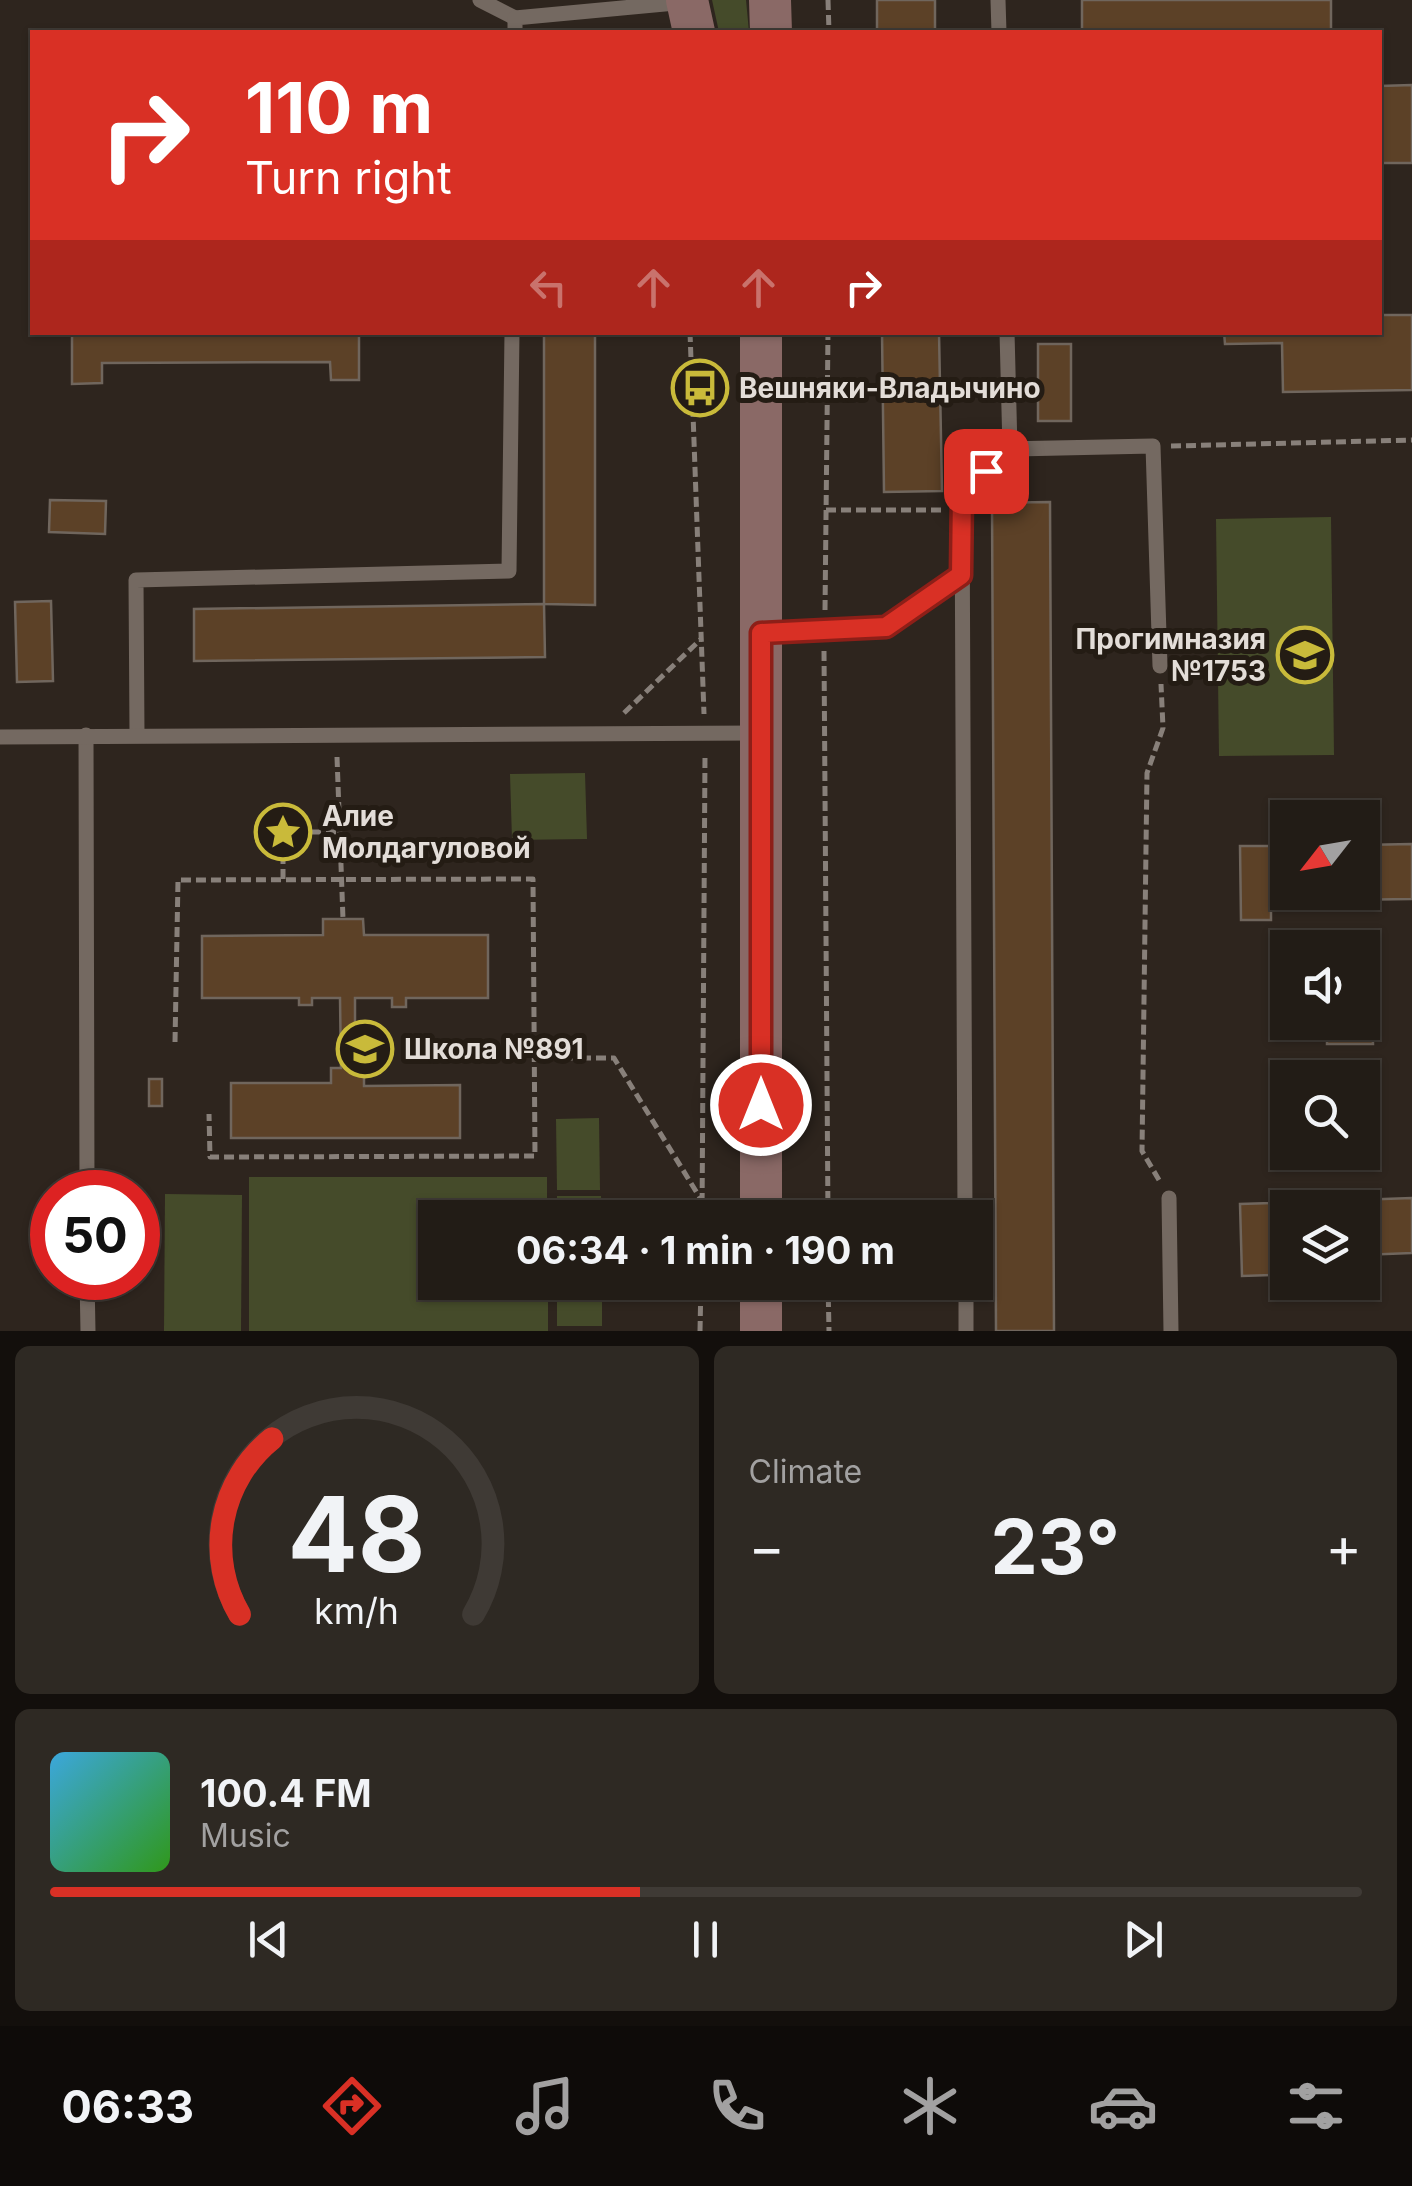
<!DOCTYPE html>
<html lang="en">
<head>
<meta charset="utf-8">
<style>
  :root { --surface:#221c16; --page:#2e2923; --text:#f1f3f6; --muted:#a2a1a1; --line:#3f3a35; --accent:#d93025 }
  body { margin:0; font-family:Inter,sans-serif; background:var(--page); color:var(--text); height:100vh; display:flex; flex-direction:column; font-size:38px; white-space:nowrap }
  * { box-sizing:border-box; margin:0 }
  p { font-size:32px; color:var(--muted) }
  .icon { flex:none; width:55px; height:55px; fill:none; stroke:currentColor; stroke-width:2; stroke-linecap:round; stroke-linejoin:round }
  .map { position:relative; height:1331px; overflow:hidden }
  .drawer { display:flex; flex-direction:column; gap:15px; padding:15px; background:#130f0c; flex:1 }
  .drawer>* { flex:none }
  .top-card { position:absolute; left:30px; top:30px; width:1352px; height:305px; border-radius:0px; box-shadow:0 2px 8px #0004,0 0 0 2px var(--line); background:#d93025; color:#fff; overflow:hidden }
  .needle { width:65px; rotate:239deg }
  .fabs { position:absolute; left:1270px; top:800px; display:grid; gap:20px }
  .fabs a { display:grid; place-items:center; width:110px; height:110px; border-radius:0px; background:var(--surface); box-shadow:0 2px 8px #0004,0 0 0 2px var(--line); font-size:50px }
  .speed { position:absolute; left:30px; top:1170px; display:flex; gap:20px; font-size:50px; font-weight:700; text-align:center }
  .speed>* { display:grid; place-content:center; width:130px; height:130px; border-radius:50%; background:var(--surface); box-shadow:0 2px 8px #0004,0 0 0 2px var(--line); line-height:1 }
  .speed .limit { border:15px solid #d22; background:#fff; color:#111 }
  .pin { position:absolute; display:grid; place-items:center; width:85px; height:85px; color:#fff; margin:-42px; border-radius:20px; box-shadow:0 5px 15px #0006 }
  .me { position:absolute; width:110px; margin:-55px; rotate:0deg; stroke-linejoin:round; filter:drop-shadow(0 0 8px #0008) }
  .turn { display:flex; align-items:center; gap:35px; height:210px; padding:0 50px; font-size:45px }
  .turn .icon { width:130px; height:130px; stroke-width:2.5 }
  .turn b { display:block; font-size:70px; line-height:85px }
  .lanes { display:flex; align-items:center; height:95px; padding:0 50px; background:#0003; justify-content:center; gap:50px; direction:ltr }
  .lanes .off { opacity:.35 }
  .big { font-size:75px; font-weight:700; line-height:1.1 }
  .drawer .tile { flex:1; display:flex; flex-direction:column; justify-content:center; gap:15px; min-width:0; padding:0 35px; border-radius:15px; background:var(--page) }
  .drawer .dial { align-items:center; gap:0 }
  .dial svg { height:260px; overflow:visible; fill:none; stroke:var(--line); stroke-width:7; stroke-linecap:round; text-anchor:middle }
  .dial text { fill:var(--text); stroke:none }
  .song { display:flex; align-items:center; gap:30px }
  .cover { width:120px; height:120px; border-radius:15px; background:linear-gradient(135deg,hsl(200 70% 55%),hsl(110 70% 35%)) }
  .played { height:10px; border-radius:5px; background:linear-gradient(90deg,var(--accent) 45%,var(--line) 45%) }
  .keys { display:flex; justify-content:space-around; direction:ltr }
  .heat { display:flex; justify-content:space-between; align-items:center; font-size:55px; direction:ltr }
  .drawer .tiles { flex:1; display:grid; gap:15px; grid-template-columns:1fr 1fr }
  .tile:last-child { grid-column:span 2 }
  .trip { position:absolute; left:418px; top:1200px; width:575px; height:100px; border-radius:0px; background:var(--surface); box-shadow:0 2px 8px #0004,0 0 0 2px var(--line); font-weight:700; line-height:100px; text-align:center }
  .tabs { display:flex; height:160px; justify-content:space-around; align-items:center; background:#0e0b09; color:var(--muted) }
  .tabs .icon { width:70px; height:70px }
  .tabs .active { color:var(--accent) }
  .tabs b { font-size:45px; color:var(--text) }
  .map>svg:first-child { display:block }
</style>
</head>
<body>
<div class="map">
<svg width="1412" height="1331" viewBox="0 0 1412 1331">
  <rect width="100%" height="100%" fill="#2e251e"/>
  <g fill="#454b2a">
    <path d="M712 0H746L749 32H719Z"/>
    <path d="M1331 517 1334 755 1219 756 1216 519Z"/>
    <path d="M585 773 587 839 512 840 510 774Z"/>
    <path d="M599 1118 600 1190H557L556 1119Z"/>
    <path d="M249 1177H547V1217L435 1218V1282L548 1283V1331H249Z"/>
    <path d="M165 1194 242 1195 241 1331H164Z"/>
    <path d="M557 1196H601L602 1217H557Z"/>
    <rect x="557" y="1283" width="45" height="43"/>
  </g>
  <g fill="#5c4127" stroke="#70665d" stroke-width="2.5">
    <rect x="877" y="0" width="58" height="32"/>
    <rect x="1082" y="0" width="249" height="32"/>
    <path d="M1412 85V163H1380V86Z"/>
    <path d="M1380 315H1412V390L1283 392 1282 343 1225 344 1224 332H1380Z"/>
    <path d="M72 332H359V380H331L330 362 102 363V383L72 384Z"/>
    <path d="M544 332H595V605L544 604Z"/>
    <path d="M882 332H939L942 491 884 492Z"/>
    <rect x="1038" y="344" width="33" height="77"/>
    <path d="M50 500 106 501 105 534 49 532Z"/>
    <path d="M1050 502 1054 1331H996L992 503Z"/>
    <path d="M51 601 53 681 17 682 15 602Z"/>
    <path d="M544 604 545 657 194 661V609Z"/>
    <path d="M1412 844V899L1271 901V920H1241L1240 846H1288V892H1362V845Z"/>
    <path d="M323 919H363L364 935H488V998H406V1007H392V998H355V1071H364V1086L460 1085V1138H231V1083H331V1068H341L340 998H312V1005H299V998H202V936L323 935Z"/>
    <path d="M1362 995H1372L1373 1044H1327V1022H1362Z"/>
    <rect x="149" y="1079" width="13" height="27"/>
    <path d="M1412 1198V1253L1362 1255V1208H1288V1258H1273L1274 1275 1242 1276 1240 1204Z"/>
  </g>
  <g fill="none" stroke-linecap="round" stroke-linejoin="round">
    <g stroke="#88807a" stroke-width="5" stroke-dasharray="10 5" stroke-linecap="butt">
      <path d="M828 0 829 32"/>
      <path d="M690 332 704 714"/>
      <path d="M1171 446 1412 440"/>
      <path d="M826 510H944"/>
      <path d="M825 610 828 332"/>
      <path d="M824 651 828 1218"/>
      <path d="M624 713 701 639"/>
      <path d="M337 757 343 919"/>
      <path d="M283 879V832H340"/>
      <path d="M175 1042 178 880 533 879 535 1156 210 1157 209 1114"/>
      <path d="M536 1058H614L702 1201"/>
      <path d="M1159 1180 1142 1151 1147 773 1163 728 1161 684"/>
      <path d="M702 1218 705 755"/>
      <path d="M828 1282 829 1331"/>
      <path d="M700 1331 701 1282"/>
    </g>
    <g stroke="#746961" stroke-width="15">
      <path d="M480 0 515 18"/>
      <path d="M998 0 999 32"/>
      <path d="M515 32V18L686 2"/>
      <path d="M1007 332 1010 449"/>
      <path d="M765 632 886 627 961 575"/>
      <path d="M86 735 87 1192"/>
      <path d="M137 735 136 580 509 571 512 332"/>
      <path d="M0 737 758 733"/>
      <path d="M1169 1198 1171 1331"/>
      <path d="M965 1218 962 493 1010 449 1153 446 1160 666"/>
      <path d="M87 1278 88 1331"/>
      <path d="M966 1282V1331"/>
    </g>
    <g stroke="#8a6966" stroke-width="42">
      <path d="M687 0 694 32"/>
      <path d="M770 0 771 32"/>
      <path d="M761 332V1218"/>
      <path d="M761 1282V1331"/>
    </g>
  </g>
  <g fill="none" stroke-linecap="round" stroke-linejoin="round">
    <g stroke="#8d1f18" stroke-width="25">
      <path id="route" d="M761 1105V633L886 627 961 575 962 492 986 471"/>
    </g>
    <use href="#route" stroke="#d93025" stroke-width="18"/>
  </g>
  <defs>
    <g id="bus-ring" transform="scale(2.875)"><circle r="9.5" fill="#241c14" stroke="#c9ba3a" stroke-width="1.5"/><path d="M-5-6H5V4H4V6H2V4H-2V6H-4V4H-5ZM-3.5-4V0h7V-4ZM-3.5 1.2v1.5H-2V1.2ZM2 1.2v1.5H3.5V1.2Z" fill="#c9ba3a"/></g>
    <g id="school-ring" transform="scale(2.875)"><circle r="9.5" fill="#241c14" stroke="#c9ba3a" stroke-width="1.5"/><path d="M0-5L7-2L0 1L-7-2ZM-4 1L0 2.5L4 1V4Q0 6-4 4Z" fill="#c9ba3a"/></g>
    <g id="sight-ring" transform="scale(2.875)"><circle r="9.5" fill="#241c14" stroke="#c9ba3a" stroke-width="1.5"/><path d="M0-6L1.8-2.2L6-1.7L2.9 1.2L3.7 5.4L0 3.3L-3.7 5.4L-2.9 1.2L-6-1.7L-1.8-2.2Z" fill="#c9ba3a"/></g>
  </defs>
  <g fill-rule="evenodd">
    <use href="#bus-ring" x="700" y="388"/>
    <use href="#school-ring" x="1305" y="655"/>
    <use href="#sight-ring" x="283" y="832"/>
    <use href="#school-ring" x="365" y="1049"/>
  </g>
  <g text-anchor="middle" stroke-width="10" stroke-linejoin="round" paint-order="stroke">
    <g font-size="28" font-weight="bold" fill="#e3ddd8" stroke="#241c14" text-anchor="start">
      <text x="739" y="398">Вешняки-Владычино</text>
      <text x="1266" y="649" text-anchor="end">Прогимназия<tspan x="1266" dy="32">№1753</tspan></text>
      <text x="322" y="826">Алие<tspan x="322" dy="32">Молдагуловой</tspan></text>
      <text x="404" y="1059">Школа №891</text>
    </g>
  </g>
</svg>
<div class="fabs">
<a><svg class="needle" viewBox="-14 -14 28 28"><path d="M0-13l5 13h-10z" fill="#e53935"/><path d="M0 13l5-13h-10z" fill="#a2a1a1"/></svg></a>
<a><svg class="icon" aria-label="sound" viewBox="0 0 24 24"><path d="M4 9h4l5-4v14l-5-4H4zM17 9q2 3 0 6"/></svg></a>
<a><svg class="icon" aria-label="search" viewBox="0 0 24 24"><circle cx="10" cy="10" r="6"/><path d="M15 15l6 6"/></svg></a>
<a><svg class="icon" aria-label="layers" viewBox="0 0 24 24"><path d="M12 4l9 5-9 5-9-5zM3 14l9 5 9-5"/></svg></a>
</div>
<div class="speed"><div class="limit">50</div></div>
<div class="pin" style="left:986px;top:471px;background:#d93025"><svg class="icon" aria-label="arrive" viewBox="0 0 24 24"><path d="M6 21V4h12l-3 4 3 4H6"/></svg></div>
<svg class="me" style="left:761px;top:1105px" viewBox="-20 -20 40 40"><circle r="17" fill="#d93025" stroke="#fff" stroke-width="3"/><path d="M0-11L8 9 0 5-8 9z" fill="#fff"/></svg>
<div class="trip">06:34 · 1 min · 190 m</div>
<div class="top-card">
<div class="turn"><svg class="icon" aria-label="right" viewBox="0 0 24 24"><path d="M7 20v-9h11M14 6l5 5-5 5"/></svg><div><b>110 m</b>Turn right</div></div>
<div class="lanes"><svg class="icon off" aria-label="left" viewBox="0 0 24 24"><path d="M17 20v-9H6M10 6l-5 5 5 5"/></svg><svg class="icon off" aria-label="ahead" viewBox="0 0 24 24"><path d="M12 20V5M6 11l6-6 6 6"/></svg><svg class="icon off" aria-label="ahead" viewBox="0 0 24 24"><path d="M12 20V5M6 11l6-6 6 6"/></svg><svg class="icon" aria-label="right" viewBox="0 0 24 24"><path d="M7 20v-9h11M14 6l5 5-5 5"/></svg></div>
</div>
</div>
<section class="drawer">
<div class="tiles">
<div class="tile dial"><svg viewBox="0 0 100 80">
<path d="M14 69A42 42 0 1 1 86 69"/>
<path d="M14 69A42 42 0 0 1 24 15" stroke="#d93025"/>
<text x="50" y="56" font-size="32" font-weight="700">48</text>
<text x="50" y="72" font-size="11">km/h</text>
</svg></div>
<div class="tile"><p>Climate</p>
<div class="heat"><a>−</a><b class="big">23°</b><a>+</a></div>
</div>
<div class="tile">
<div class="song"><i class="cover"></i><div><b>100.4 FM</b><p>Music</p></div></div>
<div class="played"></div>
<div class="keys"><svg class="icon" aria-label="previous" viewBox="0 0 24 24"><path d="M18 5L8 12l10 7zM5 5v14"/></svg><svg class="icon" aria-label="pause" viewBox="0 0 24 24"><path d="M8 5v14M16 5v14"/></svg><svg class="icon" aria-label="next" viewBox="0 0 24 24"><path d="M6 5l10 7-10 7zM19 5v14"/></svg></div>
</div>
</div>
</section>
<nav class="tabs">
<b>06:33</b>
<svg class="icon active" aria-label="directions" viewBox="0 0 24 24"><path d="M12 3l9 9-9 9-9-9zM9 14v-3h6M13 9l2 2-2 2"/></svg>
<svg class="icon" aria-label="music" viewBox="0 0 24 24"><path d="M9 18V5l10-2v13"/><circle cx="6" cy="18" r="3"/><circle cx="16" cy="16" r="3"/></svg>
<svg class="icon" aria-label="phone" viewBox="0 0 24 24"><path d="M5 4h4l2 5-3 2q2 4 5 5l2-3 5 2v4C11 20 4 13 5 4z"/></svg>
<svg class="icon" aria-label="climate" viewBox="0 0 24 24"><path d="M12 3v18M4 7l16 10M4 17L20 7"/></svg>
<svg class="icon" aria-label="car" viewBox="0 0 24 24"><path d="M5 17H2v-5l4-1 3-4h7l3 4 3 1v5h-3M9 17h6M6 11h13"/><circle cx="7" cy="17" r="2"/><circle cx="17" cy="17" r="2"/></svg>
<svg class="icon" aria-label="filters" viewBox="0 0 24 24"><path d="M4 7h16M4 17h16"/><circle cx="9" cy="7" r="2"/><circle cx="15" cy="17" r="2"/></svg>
</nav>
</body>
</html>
